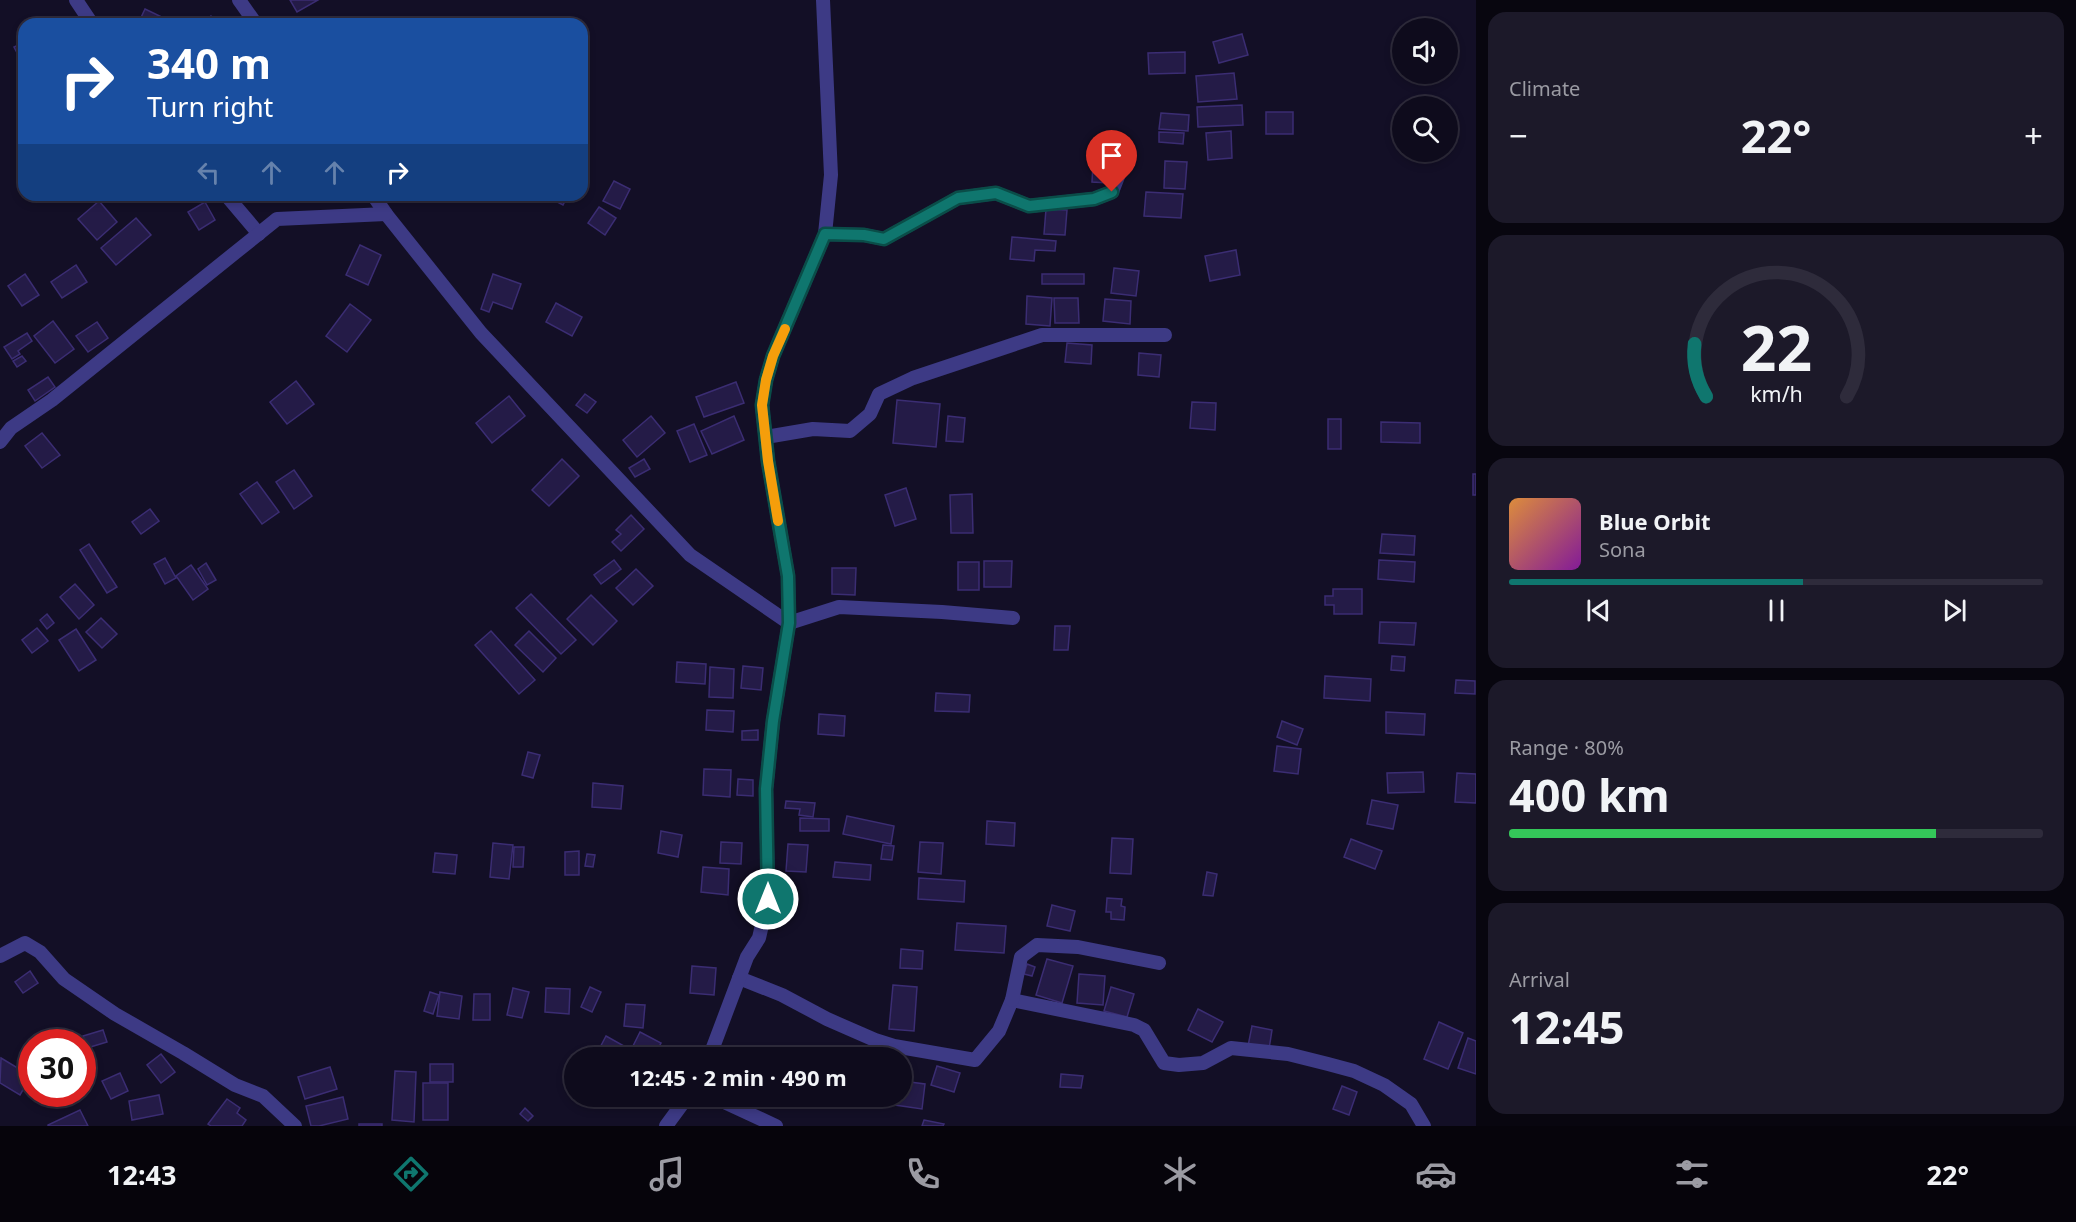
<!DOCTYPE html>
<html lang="en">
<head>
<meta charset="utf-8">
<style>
  :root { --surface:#0e0b1c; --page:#1c1929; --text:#f1f3f6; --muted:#9b9ba3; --line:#2e2b3b; --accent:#0f766e }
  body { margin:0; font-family:"Noto Sans",sans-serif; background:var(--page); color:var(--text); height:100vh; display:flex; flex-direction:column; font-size:22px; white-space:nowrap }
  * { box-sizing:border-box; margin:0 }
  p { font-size:20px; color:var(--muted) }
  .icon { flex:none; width:33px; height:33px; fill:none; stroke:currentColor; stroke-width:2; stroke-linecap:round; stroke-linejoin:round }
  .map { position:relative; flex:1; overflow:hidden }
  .side { display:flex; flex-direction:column; gap:12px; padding:12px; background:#08060f; width:600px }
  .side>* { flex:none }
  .banner { position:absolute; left:18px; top:18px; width:570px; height:183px; border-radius:18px; box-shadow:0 3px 9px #0003,0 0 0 2px var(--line); background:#1a4fa0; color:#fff; overflow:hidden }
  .fabs { position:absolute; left:1392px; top:18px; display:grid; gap:12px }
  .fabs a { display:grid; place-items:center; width:66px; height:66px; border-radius:50%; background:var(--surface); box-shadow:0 3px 9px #0003,0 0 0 2px var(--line); font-size:30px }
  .speed { position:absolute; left:18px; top:1029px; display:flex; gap:12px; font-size:30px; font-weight:700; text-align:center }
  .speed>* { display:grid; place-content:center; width:78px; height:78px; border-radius:50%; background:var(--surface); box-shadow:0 3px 9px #0003,0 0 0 2px var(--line); line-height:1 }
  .speed .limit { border:9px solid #d22; background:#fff; color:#111 }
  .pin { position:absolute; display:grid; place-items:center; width:51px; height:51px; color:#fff; margin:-62px -26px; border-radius:50% 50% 50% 0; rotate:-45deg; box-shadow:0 0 6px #0007 }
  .pin .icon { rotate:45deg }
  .me { position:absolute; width:66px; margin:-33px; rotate:0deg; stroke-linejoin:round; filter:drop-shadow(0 0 4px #0008) }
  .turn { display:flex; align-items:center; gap:21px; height:126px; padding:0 30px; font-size:27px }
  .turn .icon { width:78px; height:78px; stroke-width:2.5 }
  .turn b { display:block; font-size:42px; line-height:51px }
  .lanes { display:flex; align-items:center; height:57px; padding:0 30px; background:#0003; justify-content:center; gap:30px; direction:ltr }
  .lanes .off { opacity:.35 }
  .big { font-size:45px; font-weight:700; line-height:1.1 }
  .side .widget { flex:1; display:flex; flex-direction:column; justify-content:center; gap:9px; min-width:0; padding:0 21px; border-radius:18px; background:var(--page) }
  .side .dial { align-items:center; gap:0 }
  .dial svg { height:156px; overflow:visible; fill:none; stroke:var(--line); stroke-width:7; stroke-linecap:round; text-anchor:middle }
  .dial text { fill:var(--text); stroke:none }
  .song { display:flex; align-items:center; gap:18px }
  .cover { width:72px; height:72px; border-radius:9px; background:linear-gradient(135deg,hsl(30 70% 55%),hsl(290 70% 35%)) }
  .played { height:6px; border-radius:3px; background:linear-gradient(90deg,var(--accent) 55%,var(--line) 55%) }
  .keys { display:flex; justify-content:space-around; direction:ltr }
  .heat { display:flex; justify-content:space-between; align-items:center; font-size:33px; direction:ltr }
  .charge { height:9px; border-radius:4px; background:linear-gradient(90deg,#34c759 80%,var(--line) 0) }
  .trip { position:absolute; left:564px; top:1047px; width:348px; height:60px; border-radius:30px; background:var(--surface); box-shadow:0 3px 9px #0003,0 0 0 2px var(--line); font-weight:700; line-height:60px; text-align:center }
  .menu { display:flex; height:96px; justify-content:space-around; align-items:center; background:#06040b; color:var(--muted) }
  .menu .icon { width:42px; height:42px }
  .menu .active { color:var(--accent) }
  .menu b { font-size:27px; color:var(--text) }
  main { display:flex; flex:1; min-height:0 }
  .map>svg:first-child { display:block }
</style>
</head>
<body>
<main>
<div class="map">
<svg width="1476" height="1126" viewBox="0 0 1476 1126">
  <rect width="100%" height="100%" fill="#130f26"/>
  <g fill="#241b47" stroke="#3b2d73" stroke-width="1.5">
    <path d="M290 0H318L297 12Z"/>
    <path d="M145 9 166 19 163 24H138Z"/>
    <path d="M211 16 221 24H204Z"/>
    <path d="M1242 34 1248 55 1219 63 1213 42Z"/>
    <path d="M24 42V66L14 47Z"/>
    <path d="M1185 52V73L1149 74 1148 53Z"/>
    <path d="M1234 73 1237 99 1198 102 1196 76Z"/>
    <path d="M1242 105 1243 125 1198 127 1197 107Z"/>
    <rect x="1266" y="112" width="27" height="22"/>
    <path d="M1161 113 1189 115 1188 131 1159 129Z"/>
    <path d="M1231 131 1232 158 1208 160 1206 133Z"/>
    <path d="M1159 132 1184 133 1183 144 1159 142Z"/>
    <path d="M1165 161 1187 162 1185 189 1164 188Z"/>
    <path d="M1093 164 1109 165V183L1092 182Z"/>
    <path d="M614 181 630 189 620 209 603 201Z"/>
    <path d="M1146 192 1183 194 1181 218 1144 216Z"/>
    <path d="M139 195H152L145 202Z"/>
    <path d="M544 195H568L563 205Z"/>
    <path d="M99 201 117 222 97 240 78 219Z"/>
    <path d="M205 202 215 220 199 230 188 212Z"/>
    <path d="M599 207 616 218 605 235 588 223Z"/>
    <path d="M1046 209 1067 210 1065 235 1044 234Z"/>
    <path d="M136 218 151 235 116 265 101 248Z"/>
    <path d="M1012 237 1056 241 1055 251 1035 250 1034 261 1010 259Z"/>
    <path d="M360 245 381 255 368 285 346 275Z"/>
    <path d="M1236 250 1240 275 1210 281 1205 256Z"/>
    <path d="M76 265 87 282 62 298 51 282Z"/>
    <path d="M1114 268 1139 271 1136 296 1111 293Z"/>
    <path d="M25 274 39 295 22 306 8 286Z"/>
    <path d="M493 274 521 284 512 309 493 302 489 312 481 309Z"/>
    <rect x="1042" y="274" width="42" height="10"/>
    <path d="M1027 296 1052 298 1050 326 1026 324Z"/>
    <path d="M1054 298H1078L1079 323H1055Z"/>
    <path d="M1105 299 1131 301 1130 324 1103 321Z"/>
    <path d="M556 303 582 317 572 336 546 322Z"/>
    <path d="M350 304 371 320 347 352 326 336Z"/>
    <path d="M53 321 74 349 55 363 34 336Z"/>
    <path d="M97 322 108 338 88 352 76 336Z"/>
    <path d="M27 333 32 341 18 351 20 354 12 359 4 347Z"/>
    <path d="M1067 343 1092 345 1091 364 1065 362Z"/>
    <path d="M1139 353 1161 355 1159 377 1138 375Z"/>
    <path d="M22 356 26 361 17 367 13 361Z"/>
    <path d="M48 377 55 387 35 401 28 390Z"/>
    <path d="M296 381 314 404 287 424 270 402Z"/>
    <path d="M736 382 744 403 704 417 696 397Z"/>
    <path d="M585 394 596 402 587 413 576 405Z"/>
    <path d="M509 396 525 416 492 443 476 423Z"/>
    <path d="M897 400 940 404 936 447 893 443Z"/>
    <path d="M1192 402 1216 403 1215 430 1190 428Z"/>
    <path d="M651 416 665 433 637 457 623 440Z"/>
    <path d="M734 416 744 440 712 454 701 431Z"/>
    <path d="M948 416 965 418 963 442 946 441Z"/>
    <rect x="1328" y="419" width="13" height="30"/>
    <path d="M1381 422 1420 423V443L1381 442Z"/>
    <path d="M694 424 707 455 690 462 677 431Z"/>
    <path d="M42 433 60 455 42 468 25 446Z"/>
    <path d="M562 459 579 476 549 506 532 490Z"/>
    <path d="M644 459 650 469 635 477 629 468Z"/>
    <path d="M294 470 312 496 294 509 276 482Z"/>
    <rect x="1473" y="474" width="3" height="21"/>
    <path d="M257 482 279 512 262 524 240 494Z"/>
    <path d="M906 488 916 519 895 526 885 495Z"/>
    <path d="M972 494 973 533H951L950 495Z"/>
    <path d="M150 509 159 521 141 534 132 522Z"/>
    <path d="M631 515 644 529 621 551 612 542 621 534 616 530Z"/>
    <path d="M1382 534 1415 536 1414 555 1380 553Z"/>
    <path d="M89 544 117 587 107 593 80 550Z"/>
    <path d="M165 558 176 578 165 584 154 564Z"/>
    <path d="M614 560 621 569 601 584 594 575Z"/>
    <path d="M1379 560 1415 562 1414 582 1378 579Z"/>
    <path d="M984 561H1012L1011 587H984Z"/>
    <rect x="958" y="562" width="21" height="28"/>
    <path d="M206 563 216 580 207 585 198 569Z"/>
    <path d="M191 565 208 589 193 600 176 576Z"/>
    <path d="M832 568H856L855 595 832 594Z"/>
    <path d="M636 569 653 586 633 605 616 588Z"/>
    <path d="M75 584 94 605 79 619 60 597Z"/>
    <path d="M1333 589H1362V614H1334V605H1325V596H1333Z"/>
    <path d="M531 594 576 640 561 654 516 608Z"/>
    <path d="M591 595 617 621 593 645 567 619Z"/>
    <path d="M47 614 54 623 47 629 40 620Z"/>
    <path d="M101 618 117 634 102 648 86 632Z"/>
    <path d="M1380 622 1416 623 1414 645 1379 643Z"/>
    <path d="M1055 626H1070L1068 650H1054Z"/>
    <path d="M37 628 48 641 32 653 22 640Z"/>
    <path d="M76 629 96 660 79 671 59 640Z"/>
    <path d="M491 631 535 680 519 694 475 645Z"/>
    <path d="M529 631 556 658 543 672 515 645Z"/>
    <path d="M1392 656 1405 657 1404 671 1391 670Z"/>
    <path d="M677 662 706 664 705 684 676 682Z"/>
    <path d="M743 666 763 668 761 690 741 688Z"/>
    <path d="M710 667 734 669 733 698 709 697Z"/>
    <path d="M1325 676 1371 679 1370 701 1324 698Z"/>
    <path d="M1456 680 1475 681V694L1455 693Z"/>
    <path d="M936 693 970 695 969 712 935 711Z"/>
    <path d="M707 710 734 711 733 732 706 730Z"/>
    <path d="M1386 712 1425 714 1424 735 1386 733Z"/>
    <path d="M819 714 845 716 844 736 818 734Z"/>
    <path d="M1282 721 1303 729 1297 745 1277 737Z"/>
    <path d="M758 730V740H742V731Z"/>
    <path d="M1277 746 1301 749 1298 774 1274 771Z"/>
    <path d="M528 752 540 755 533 778 522 775Z"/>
    <path d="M704 769 731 770 730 797 703 795Z"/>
    <path d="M1423 772 1424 792 1388 793 1387 773Z"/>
    <path d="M1457 773 1476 774V803L1455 802Z"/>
    <path d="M738 779 753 780V796L737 795Z"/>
    <path d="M593 783 623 786 621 809 592 807Z"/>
    <path d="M1372 800 1398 805 1393 829 1367 824Z"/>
    <path d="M786 801 815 803 813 817 799 815 800 809 785 808Z"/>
    <path d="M847 816 894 826 891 844 843 834Z"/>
    <path d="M800 818 829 819V831H800Z"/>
    <path d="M987 821 1015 823 1014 846 986 844Z"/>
    <path d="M661 831 682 835 678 857 658 853Z"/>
    <path d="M1112 838 1133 839 1131 874 1110 873Z"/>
    <path d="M1351 839 1382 851 1375 869 1344 857Z"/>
    <path d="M721 842 742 843 741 864 720 863Z"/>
    <path d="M920 842 943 843 941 874 918 872Z"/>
    <path d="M493 843 513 845 509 879 490 877Z"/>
    <path d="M788 844 808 845 806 872 786 871Z"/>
    <path d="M883 845 894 846 892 860 881 859Z"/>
    <path d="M514 847H524L523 867H513Z"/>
    <path d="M579 851V875H565V852Z"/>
    <path d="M435 853 457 855 455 874 433 872Z"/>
    <path d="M587 854 595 855 593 867 585 866Z"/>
    <path d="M835 862 871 865 870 880 833 877Z"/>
    <path d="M703 867 729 869 728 895 701 892Z"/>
    <path d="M1207 872 1217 874 1213 896 1203 895Z"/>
    <path d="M919 878 965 881 964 902 918 899Z"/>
    <path d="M1107 898 1122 899 1121 906 1125 907 1124 920 1111 919V912H1106Z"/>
    <path d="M1052 905 1075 911 1070 931 1047 926Z"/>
    <path d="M957 923 1006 926 1004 953 955 950Z"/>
    <path d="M901 949 923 951 922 969 900 968Z"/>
    <path d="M1047 959 1073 966 1062 1003 1036 995Z"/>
    <path d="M1027 964 1035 967 1032 976 1024 974Z"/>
    <path d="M692 966 716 968 714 995 690 993Z"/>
    <path d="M30 971 38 983 23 993 15 982Z"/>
    <path d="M1079 974 1105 976 1103 1005 1077 1003Z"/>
    <path d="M893 985 917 987 914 1031 889 1029Z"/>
    <path d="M590 987 601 992 592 1012 581 1007Z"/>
    <path d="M1111 987 1134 994 1127 1017 1104 1011Z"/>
    <path d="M513 988 529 992 522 1018 507 1015Z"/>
    <path d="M546 988 570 989 569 1014 545 1012Z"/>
    <path d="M430 992 439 995 433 1014 424 1011Z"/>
    <path d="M440 992 462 996 459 1019 437 1016Z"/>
    <path d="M474 994H490V1020H473Z"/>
    <path d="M626 1004 645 1005 643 1028 624 1026Z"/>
    <path d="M1198 1009 1223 1022 1212 1042 1188 1030Z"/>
    <path d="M1439 1022 1463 1033 1448 1069 1424 1059Z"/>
    <path d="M1252 1026 1272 1030 1269 1049 1248 1046Z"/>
    <path d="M103 1030 107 1042 87 1048 83 1036Z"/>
    <path d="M640 1032 661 1043 653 1058H627Z"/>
    <path d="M606 1036 624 1046 618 1058 595 1057Z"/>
    <path d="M1468 1038 1476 1041V1074L1458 1068Z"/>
    <path d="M161 1054 175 1072 161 1083 147 1065Z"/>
    <path d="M1 1058 31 1076 20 1095 0 1083Z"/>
    <rect x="430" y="1064" width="23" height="18"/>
    <path d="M937 1066 960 1073 954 1092 931 1085Z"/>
    <path d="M330 1067 337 1089 305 1099 298 1077Z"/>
    <path d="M395 1071 416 1072 414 1122 392 1120Z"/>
    <path d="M120 1073 128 1091 111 1099 102 1081Z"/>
    <path d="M1061 1074 1083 1076 1081 1088 1060 1087Z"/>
    <path d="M902 1081 925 1084 922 1109 895 1105 896 1096H902Z"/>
    <rect x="423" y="1083" width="25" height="37"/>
    <path d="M1342 1086 1357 1092 1349 1115 1333 1109Z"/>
    <path d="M159 1095 163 1114 132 1120 129 1101Z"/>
    <path d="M343 1097 348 1119 319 1126H311L306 1106Z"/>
    <path d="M227 1099 240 1108 237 1113 246 1120 242 1126H211L208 1124Z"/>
    <path d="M525 1108 533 1116 528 1121 520 1114Z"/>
    <path d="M80 1110 88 1126H48V1125Z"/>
    <path d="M924 1120 944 1124 943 1126H922Z"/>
    <rect x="359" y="1124" width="23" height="2"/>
  </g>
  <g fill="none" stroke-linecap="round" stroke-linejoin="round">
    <g stroke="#3d3a85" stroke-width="14">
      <path d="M76 0 92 24"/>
      <path d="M239 0 256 24"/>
      <path d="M226 195 259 234"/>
      <path d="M373 195 386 214 481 333 690 555 789 623 839 607 942 612 1013 618"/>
      <path d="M825 234 864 235 884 239 958 198 996 193 1029 206 1094 199 1112 192 1123 164"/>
      <path d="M766 437 813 429 850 431 870 414 879 394 913 378 1042 335H1165"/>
      <path d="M0 442 11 428 52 400 277 219 386 214"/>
      <path d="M0 956 25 943 40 952 64 979 115 1014 183 1053 235 1085 263 1096 295 1126"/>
      <path d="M739 978 782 995 827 1019 875 1040 894 1046 975 1060 999 1031 1012 1000 1134 1025 1144 1030 1164 1063 1179 1065 1203 1063 1231 1048 1288 1054 1328 1064 1354 1071 1384 1085 1411 1104 1424 1126"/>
      <path d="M1012 1000 1021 957 1037 945 1078 947 1159 963"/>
      <path d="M709 1058 747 957 759 938 768 899 766 789 773 721 789 623 788 576 768 461 762 405 766 380 773 356 825 234 831 175 823 0"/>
      <path d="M711 1096 776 1126"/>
      <path d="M666 1126 688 1096"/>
    </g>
  </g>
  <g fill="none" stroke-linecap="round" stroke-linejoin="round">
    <g stroke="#0a4d48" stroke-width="15">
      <path id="route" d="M768 899 766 789 773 721 789 623 788 576 768 461 762 405 766 380 773 356 825 234 864 235 884 239 958 198 996 193 1029 206 1094 199 1112 192"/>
    </g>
    <use href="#route" stroke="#0f766e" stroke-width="10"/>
    <path stroke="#f59e0b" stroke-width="10" d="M778 521 768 461 762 405 766 380 773 356 785 329"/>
  </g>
</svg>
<div class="fabs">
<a><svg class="icon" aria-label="sound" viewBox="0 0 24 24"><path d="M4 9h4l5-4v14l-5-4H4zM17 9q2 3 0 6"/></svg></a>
<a><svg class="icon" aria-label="search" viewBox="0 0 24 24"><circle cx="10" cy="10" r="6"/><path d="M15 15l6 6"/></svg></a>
</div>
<div class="speed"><div class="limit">30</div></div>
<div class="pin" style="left:1112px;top:192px;background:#d93025"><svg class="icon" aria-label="arrive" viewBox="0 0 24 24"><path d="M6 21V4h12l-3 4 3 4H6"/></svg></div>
<svg class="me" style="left:768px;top:899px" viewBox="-20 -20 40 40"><circle r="17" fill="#0f766e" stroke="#fff" stroke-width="3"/><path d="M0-11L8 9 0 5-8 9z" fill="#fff"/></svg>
<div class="trip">12:45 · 2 min · 490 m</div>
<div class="banner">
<div class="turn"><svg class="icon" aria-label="right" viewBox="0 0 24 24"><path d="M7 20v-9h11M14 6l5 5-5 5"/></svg><div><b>340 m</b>Turn right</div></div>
<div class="lanes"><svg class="icon off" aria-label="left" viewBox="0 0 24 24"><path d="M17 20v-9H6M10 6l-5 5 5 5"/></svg><svg class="icon off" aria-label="ahead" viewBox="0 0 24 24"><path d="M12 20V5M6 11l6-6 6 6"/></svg><svg class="icon off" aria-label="ahead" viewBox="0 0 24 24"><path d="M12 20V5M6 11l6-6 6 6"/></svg><svg class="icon" aria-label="right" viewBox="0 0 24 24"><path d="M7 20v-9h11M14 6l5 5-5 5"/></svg></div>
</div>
</div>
<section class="side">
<div class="widget"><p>Climate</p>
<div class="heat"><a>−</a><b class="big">22°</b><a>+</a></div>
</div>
<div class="widget dial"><svg viewBox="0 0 100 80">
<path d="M14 69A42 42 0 1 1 86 69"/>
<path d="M14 69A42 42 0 0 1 8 42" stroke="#0f766e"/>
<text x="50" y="56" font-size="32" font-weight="700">22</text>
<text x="50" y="72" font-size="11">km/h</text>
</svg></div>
<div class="widget">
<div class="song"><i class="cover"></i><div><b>Blue Orbit</b><p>Sona</p></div></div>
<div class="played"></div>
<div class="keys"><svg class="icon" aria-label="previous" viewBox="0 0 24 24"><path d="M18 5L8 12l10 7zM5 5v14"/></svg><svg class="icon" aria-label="pause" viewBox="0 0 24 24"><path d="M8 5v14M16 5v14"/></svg><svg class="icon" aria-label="next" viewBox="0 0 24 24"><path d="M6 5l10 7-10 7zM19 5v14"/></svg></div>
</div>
<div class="widget"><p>Range · 80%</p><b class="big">400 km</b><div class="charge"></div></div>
<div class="widget"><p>Arrival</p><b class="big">12:45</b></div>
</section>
</main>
<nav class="menu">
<b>12:43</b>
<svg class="icon active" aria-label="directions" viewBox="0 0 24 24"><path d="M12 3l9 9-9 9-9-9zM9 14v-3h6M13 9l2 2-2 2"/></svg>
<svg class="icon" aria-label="music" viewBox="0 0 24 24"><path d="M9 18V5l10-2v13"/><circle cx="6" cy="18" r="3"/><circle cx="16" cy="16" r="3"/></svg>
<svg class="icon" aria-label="phone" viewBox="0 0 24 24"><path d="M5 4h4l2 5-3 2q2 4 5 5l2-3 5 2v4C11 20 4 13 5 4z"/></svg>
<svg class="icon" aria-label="climate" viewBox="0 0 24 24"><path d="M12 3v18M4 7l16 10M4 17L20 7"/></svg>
<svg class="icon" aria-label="car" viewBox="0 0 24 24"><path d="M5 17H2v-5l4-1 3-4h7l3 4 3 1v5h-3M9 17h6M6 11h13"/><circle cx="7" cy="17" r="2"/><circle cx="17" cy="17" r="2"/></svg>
<svg class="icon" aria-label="filters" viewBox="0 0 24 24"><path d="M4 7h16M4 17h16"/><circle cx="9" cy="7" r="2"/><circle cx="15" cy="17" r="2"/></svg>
<b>22°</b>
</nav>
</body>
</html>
